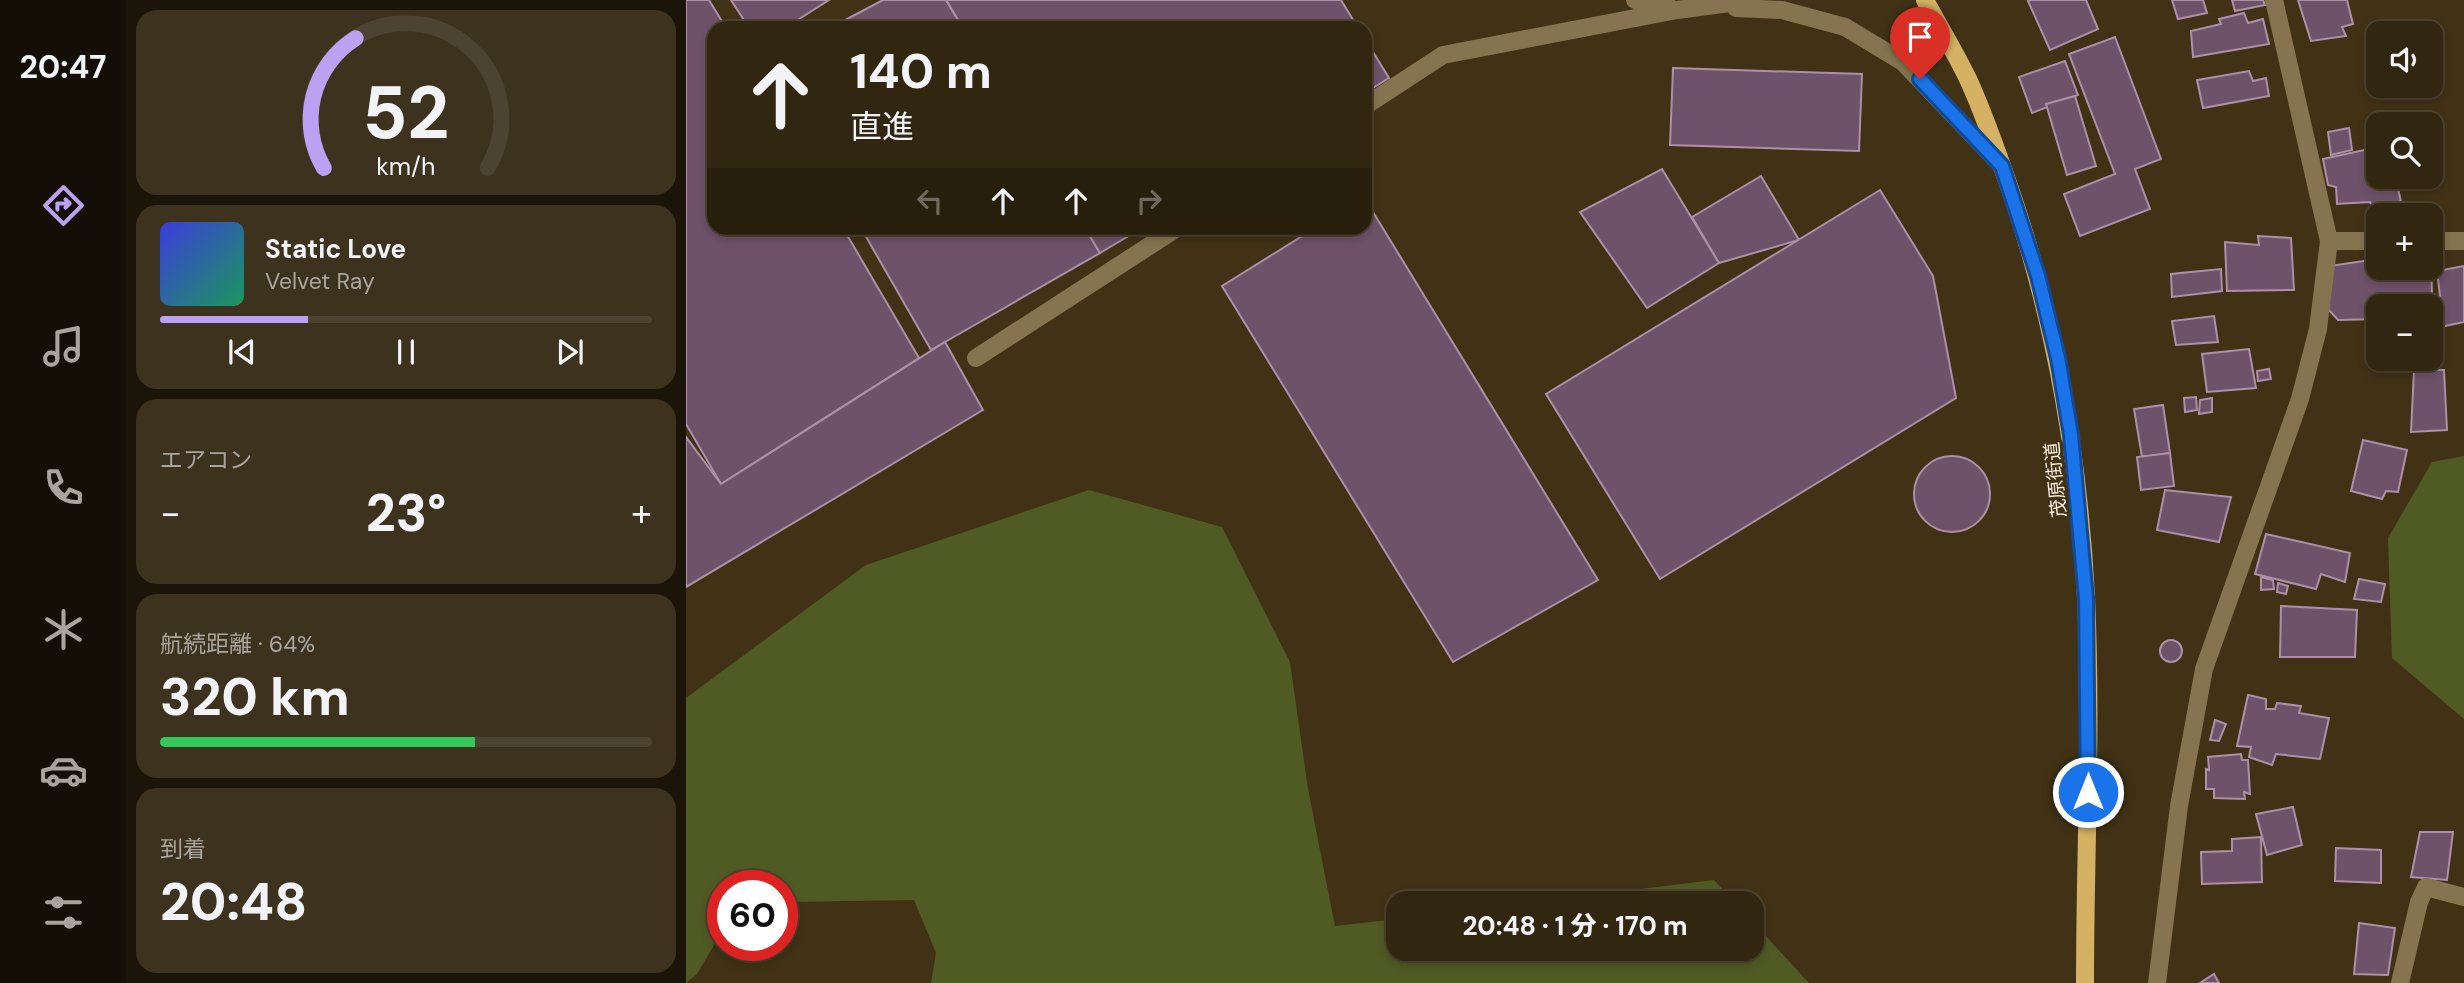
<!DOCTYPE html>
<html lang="ja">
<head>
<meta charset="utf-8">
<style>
  :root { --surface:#312610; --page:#3d321e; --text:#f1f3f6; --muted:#a8a59f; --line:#4c4330; --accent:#bca0f2 }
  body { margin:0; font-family:"DM Sans","Noto Sans JP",sans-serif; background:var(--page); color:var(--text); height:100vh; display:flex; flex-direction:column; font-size:26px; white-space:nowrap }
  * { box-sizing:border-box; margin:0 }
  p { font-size:23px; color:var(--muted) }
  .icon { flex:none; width:38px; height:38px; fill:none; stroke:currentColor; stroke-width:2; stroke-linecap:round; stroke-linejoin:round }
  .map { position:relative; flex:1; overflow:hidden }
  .panel { display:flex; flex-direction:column; gap:10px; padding:10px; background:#1b1509; width:560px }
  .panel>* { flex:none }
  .guide { position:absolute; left:21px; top:21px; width:665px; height:214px; border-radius:21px; box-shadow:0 4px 10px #0003,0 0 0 2px var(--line); background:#312610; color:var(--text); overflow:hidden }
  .buttons { position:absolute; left:1680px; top:21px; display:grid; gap:14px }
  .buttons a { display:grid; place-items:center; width:77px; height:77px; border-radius:14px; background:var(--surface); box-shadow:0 4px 10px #0003,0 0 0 2px var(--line); font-size:35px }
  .speed { position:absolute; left:21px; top:870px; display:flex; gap:14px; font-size:35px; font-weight:700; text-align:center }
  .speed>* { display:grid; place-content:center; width:91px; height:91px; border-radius:50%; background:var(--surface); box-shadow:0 4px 10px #0003,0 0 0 2px var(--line); line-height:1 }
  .speed .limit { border:10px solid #d22; background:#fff; color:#111 }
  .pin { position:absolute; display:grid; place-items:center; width:60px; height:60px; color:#fff; margin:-72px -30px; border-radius:50% 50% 50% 0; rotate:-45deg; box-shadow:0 0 7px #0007 }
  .pin .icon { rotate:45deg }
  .me { position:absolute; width:77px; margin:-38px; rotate:0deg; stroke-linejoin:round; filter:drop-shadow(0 0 5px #0008) }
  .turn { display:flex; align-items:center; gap:24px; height:147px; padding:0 28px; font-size:32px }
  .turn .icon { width:91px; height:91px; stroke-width:2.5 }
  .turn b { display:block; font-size:49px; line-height:60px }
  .lanes { display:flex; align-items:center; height:66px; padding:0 28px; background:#0003; justify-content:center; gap:35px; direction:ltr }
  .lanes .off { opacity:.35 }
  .big { font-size:52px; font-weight:800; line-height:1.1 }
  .panel .card { flex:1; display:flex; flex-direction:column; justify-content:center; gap:10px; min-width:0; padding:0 24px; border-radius:21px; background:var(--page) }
  .panel .dial { align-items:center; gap:0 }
  .dial svg { height:182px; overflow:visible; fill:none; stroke:var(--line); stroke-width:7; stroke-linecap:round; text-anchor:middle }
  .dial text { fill:var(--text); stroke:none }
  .song { display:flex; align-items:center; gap:21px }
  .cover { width:84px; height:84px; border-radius:10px; background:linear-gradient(135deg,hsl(240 70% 55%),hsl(150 70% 35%)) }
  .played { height:7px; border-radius:4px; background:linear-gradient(90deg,var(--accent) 30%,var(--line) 30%) }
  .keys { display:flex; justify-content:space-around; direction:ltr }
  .heat { display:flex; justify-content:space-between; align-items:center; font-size:38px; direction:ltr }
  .charge { height:10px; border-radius:5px; background:linear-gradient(90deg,#34c759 64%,var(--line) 0) }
  .trip { position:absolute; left:700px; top:891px; width:378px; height:70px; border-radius:21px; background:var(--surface); box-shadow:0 4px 10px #0003,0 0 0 2px var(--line); font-weight:800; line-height:70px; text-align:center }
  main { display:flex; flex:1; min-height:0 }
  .dock { display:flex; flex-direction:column; width:126px; justify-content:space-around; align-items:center; background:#140f06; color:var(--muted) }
  .dock .icon { width:49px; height:49px }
  .dock .current { color:var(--accent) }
  .dock b { font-size:32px; color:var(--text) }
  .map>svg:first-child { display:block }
</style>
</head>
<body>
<main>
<nav class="dock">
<b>20:47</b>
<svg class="icon current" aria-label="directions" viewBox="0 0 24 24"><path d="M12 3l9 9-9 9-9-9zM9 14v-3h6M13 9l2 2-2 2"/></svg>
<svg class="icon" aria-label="music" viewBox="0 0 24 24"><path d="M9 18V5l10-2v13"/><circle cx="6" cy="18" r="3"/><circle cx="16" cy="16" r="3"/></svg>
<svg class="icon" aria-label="phone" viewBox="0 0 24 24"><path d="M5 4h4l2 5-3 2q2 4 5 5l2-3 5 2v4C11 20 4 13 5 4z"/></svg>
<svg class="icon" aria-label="climate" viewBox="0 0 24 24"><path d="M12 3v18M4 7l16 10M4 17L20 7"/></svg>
<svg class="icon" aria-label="car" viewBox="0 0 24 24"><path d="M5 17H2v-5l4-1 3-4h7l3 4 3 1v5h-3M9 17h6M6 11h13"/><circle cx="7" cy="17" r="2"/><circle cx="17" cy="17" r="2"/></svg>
<svg class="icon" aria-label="filters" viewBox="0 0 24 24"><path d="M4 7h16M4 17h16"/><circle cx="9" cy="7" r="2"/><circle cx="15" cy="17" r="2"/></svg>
</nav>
<section class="panel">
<div class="card dial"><svg viewBox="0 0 100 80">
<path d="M14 69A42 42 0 1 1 86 69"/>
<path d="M14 69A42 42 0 0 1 28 12" stroke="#bca0f2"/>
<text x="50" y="56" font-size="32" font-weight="700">52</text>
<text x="50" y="72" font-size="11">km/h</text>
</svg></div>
<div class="card">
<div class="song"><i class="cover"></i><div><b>Static Love</b><p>Velvet Ray</p></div></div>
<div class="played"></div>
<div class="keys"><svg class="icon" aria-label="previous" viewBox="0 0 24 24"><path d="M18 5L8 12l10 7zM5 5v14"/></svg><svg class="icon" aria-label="pause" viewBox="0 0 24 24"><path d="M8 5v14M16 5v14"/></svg><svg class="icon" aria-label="next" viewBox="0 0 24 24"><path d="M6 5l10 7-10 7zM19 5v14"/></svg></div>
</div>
<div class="card"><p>エアコン</p>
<div class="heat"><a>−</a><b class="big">23°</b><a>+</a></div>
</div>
<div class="card"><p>航続距離 · 64%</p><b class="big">320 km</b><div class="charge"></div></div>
<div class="card"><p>到着</p><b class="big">20:48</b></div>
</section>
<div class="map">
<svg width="1778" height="983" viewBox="0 0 1778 983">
  <rect width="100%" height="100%" fill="#413215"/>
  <g fill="#505a23">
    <path d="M1778 456V719L1706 658 1702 538 1746 462Z"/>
    <path d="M403 490 536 527 604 662 622 789 649 926 712 919V948H1066V921L1123 983H245L250 953 228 900 103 902 96 906V886H37V937L31 940 11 974 0 983V698L180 565Z"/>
    <path d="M1028 880 1049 903H841Z"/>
  </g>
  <g fill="#6d5269" stroke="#ad90a8" stroke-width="2">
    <path d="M0 0H23L40 28H28V228H157L233 358 35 484 0 424Z"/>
    <path d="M45 0H143L99 28H63Z"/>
    <path d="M197 0H260L277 28H144Z"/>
    <path d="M260 0H655L672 28H277Z"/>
    <path d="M1345 0H1400L1412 29 1364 50 1342 1Z"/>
    <path d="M1486 0H1517L1521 13 1492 19Z"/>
    <path d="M1546 0H1577L1579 5 1549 11Z"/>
    <path d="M1612 0H1661L1667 24 1656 27 1660 36 1625 41Z"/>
    <path d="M1558 13 1562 23 1577 19 1583 44 1507 57 1505 31 1535 24 1533 19Z"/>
    <path d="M1429 37 1475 159 1449 169 1464 209 1394 236 1378 194 1429 174 1383 54Z"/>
    <path d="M679 39 703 78 679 93Z"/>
    <path d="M1379 61 1392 95 1346 113 1333 77Z"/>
    <path d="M987 68 1176 74 1173 151 984 145Z"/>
    <path d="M1563 71 1567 81 1580 78 1583 96 1517 108 1511 80Z"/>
    <path d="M1389 96 1410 166 1381 175 1360 104Z"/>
    <path d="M1663 128 1666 150 1645 155 1642 132Z"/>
    <path d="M1692 147V177H1721L1722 181 1711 183 1716 207 1687 210 1684 202 1651 204 1650 187 1642 185 1637 159Z"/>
    <path d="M976 169 1033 263 961 308 894 212Z"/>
    <path d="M1075 176 1113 240 1033 263 1006 217Z"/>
    <path d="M1194 190 1247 276 1270 398 974 579 860 394Z"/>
    <path d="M679 199 912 580 767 662 536 286 629 228H679Z"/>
    <path d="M175 228H399L414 253 245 350Z"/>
    <path d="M399 228H456L414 253Z"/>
    <path d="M1572 236 1605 238 1608 290 1541 291 1539 242 1573 245Z"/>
    <path d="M1692 259V268L1745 266 1746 293 1728 295 1727 306H1692V319L1652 320 1641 308 1643 266Z"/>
    <path d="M1778 266V322L1745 329V306L1738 305 1755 304 1751 271Z"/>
    <path d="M1535 269 1536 291 1486 297 1485 274Z"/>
    <path d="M1528 316 1532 342 1490 345 1486 321Z"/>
    <path d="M259 342 297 410 0 587V437L35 484Z"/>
    <path d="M1563 349 1570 388 1521 392 1516 354Z"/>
    <path d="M1583 369 1585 379 1572 381 1571 371Z"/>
    <path d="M1728 370H1758L1761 430 1725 432Z"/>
    <path d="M1510 397 1511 410 1499 412 1498 398Z"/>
    <path d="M1526 398V412L1513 414 1514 400Z"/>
    <path d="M1477 405 1484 453 1456 457 1448 409Z"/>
    <path d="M1677 440 1721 450 1712 492 1700 491 1696 499 1665 491Z"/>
    <path d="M1484 453 1488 486 1455 490 1451 457Z"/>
    <circle cx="1266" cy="494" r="38"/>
    <path d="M1479 490 1545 497 1533 542 1471 530Z"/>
    <path d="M1580 534 1664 553 1659 582 1635 574 1630 589 1569 574Z"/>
    <path d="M1575 577 1587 580 1588 589 1575 590Z"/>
    <path d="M1673 579 1699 584 1695 602 1668 599Z"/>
    <path d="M1592 583 1602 586 1600 594 1591 592Z"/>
    <path d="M1595 606 1671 610 1669 657H1594Z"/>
    <circle cx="1485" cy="651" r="11"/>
    <path d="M1562 695 1580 699V709H1589L1591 703 1615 706 1613 713 1643 718 1634 759 1590 754 1586 765 1563 757 1565 747 1551 746Z"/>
    <path d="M1529 720 1540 724 1533 741 1524 740Z"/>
    <path d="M1555 754 1556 760H1562L1564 794 1558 792 1559 799 1528 798V789H1520V769L1523 770 1522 757Z"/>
    <path d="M1607 807 1616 845 1581 855 1570 814Z"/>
    <path d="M1734 832H1767L1761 880 1725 877Z"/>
    <path d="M1575 837 1576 882 1516 884 1515 852 1546 851V839Z"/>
    <path d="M1650 848 1695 850V883L1649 881Z"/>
    <path d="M1673 923 1709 928 1702 975 1668 974Z"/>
    <path d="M1528 974 1533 983H1514Z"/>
  </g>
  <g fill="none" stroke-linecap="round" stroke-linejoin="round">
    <g stroke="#85744f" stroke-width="18">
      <path d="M949 0 984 8"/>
      <path d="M1050 8 1096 10 1159 27 1217 62 1316 166"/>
      <path d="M679 106 757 55 991 10 1066 0"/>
      <path d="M1643 241H1692"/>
      <path d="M1745 241H1778"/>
      <path d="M290 358 491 228"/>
      <path d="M1471 983 1493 806 1518 669 1614 399 1632 329 1643 241 1588 0"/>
      <path d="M1714 983 1733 902 1740 887 1778 897"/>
    </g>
    <path stroke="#d4b163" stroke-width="18" d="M1239 0C1253 26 1269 52 1282 79 1299 116 1312 154 1325 192 1370 324 1393 458 1400 597 1406 725 1399 854 1399 983"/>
  </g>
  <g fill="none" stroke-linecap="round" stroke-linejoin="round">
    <g stroke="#114b97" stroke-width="18">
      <path id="route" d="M1234 79 1316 166 1352 276 1372 358 1385 435 1400 598 1402 792"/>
    </g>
    <use href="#route" stroke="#1a73e8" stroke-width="12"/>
  </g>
  <g text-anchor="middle" stroke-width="7" stroke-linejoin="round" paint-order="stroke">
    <g font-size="19" fill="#f9f0df" stroke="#413215">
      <text transform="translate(1369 480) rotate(-96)" y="7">茂原街道</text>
    </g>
  </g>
</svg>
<div class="buttons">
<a><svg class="icon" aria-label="sound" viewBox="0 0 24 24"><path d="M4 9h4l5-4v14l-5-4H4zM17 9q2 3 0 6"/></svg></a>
<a><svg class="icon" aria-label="search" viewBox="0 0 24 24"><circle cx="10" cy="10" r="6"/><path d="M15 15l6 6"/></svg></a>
<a>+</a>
<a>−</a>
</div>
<div class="speed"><div class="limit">60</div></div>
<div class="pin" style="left:1234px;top:79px;background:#d93025"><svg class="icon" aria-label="arrive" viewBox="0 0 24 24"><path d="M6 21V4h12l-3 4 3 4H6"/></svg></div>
<svg class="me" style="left:1402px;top:792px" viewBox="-20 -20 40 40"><circle r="17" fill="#1a73e8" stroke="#fff" stroke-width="3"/><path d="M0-11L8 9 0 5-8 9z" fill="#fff"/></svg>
<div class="trip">20:48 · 1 分 · 170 m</div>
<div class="guide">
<div class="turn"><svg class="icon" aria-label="ahead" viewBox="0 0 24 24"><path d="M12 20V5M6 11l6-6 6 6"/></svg><div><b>140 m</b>直進</div></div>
<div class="lanes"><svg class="icon off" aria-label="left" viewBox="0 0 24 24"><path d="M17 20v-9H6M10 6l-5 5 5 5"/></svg><svg class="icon" aria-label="ahead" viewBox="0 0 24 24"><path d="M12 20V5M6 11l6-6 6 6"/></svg><svg class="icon" aria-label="ahead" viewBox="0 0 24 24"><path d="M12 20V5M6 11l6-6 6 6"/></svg><svg class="icon off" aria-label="right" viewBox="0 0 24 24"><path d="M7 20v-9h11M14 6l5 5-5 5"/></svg></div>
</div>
</div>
</main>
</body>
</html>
